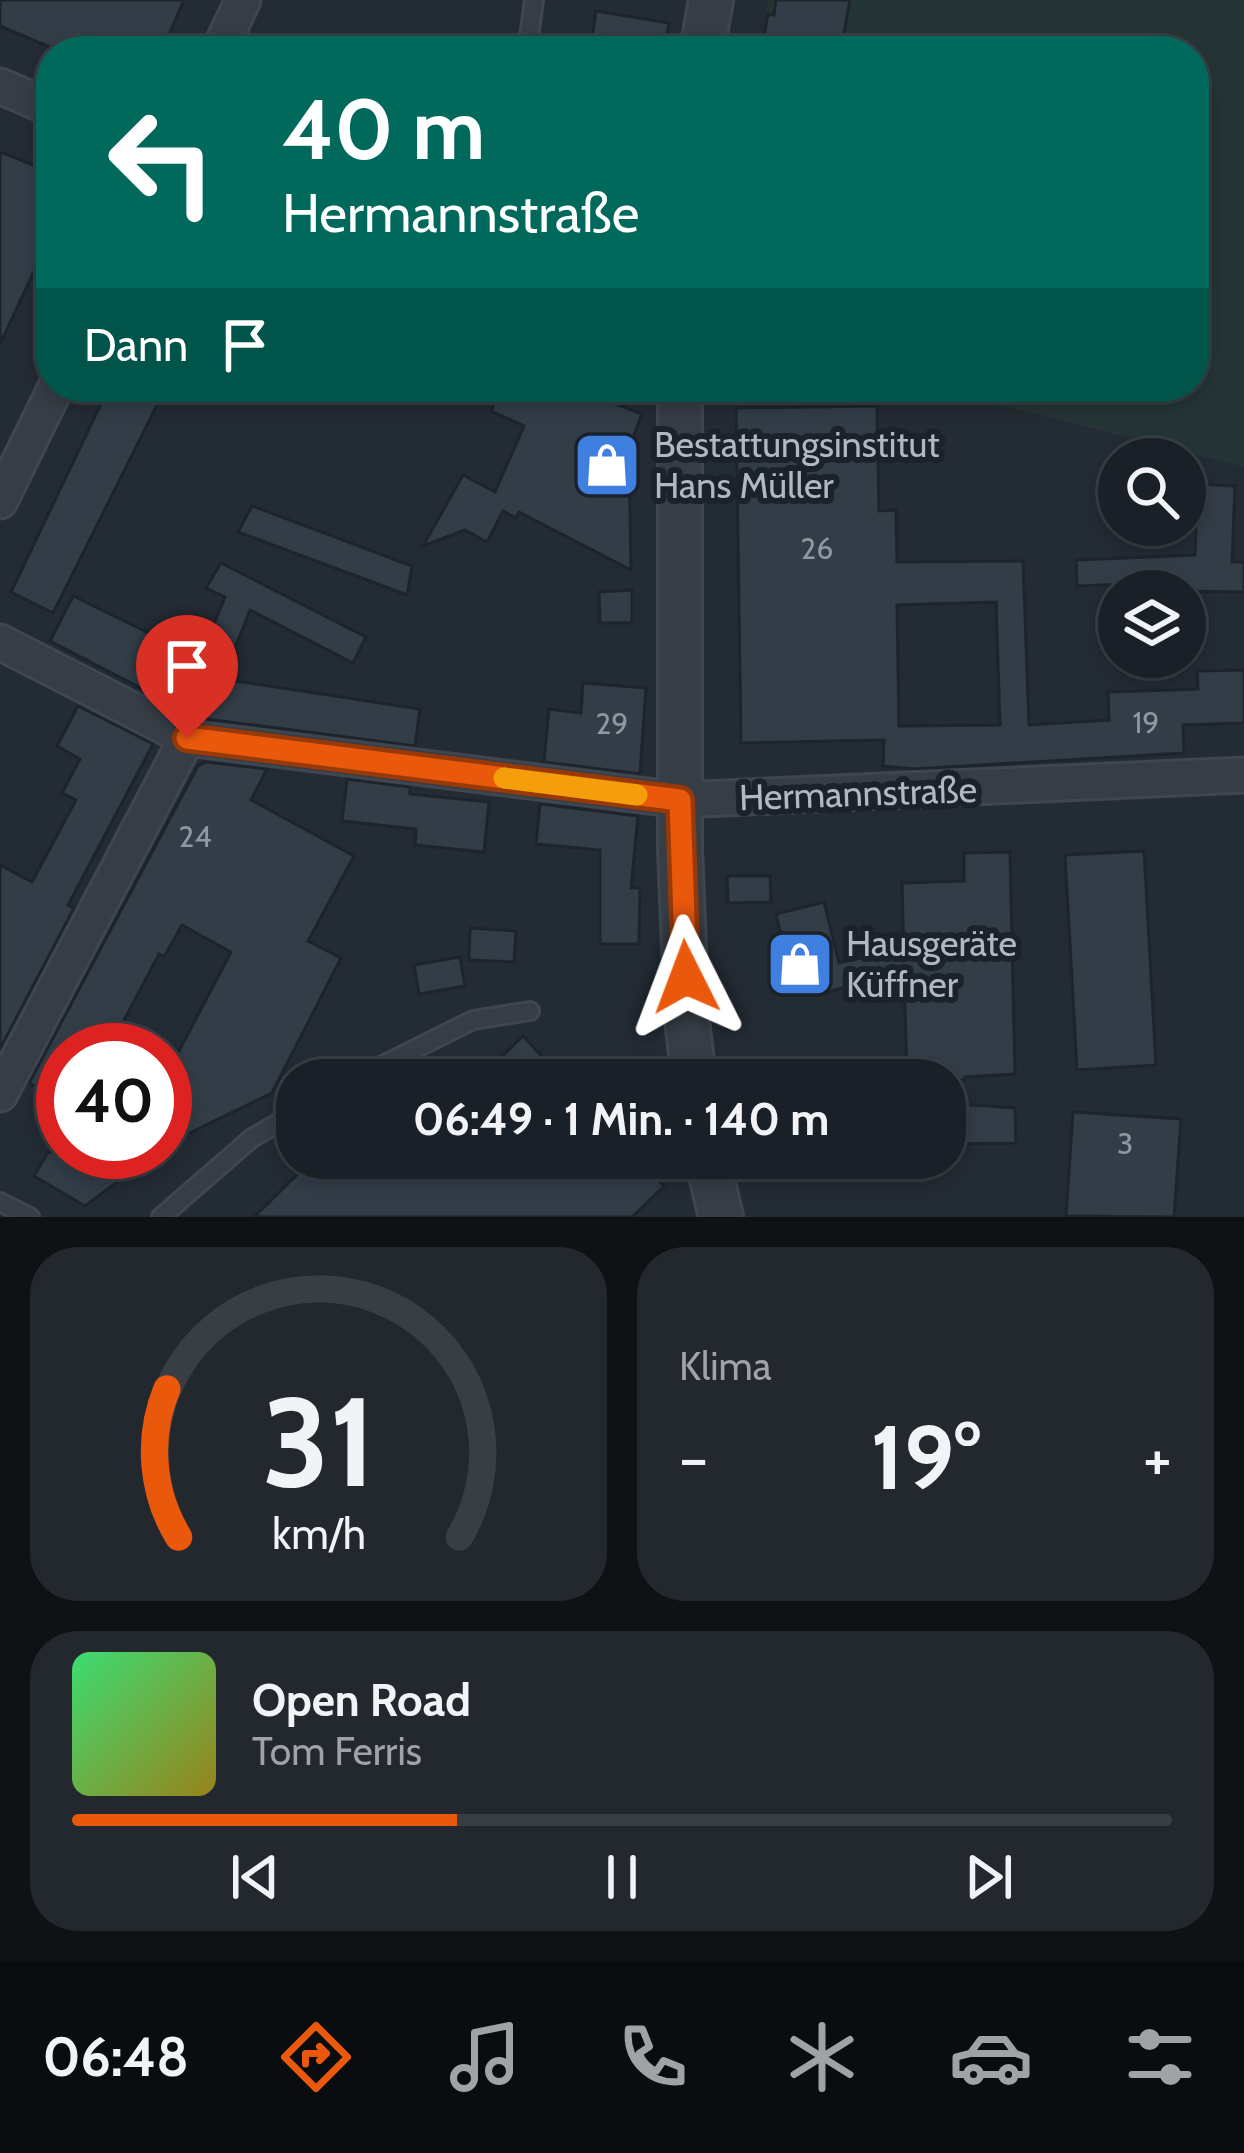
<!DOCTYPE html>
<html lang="de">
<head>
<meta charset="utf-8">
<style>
  :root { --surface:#1a2027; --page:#23282f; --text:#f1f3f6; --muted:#9fa3a7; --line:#383e44; --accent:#ea580c }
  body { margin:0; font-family:Cabin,sans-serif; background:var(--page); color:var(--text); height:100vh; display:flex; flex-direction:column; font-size:45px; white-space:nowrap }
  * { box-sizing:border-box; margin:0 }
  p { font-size:39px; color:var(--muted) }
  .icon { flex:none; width:66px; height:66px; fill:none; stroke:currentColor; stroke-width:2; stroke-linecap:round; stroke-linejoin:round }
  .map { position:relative; height:1217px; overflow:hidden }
  .sheet { display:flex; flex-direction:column; gap:30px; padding:30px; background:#0e1215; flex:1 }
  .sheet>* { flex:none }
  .guide { position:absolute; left:36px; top:36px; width:1173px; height:366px; border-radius:48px; box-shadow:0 6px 18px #0003,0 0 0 3px var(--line); background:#00695c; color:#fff; overflow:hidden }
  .fabs { position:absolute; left:1098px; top:438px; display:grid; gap:24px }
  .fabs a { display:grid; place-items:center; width:108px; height:108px; border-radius:50%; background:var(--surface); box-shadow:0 6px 18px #0003,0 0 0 3px var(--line); font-size:60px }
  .speed { position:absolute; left:36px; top:1023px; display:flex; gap:24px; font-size:60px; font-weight:700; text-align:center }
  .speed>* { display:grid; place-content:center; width:156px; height:156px; border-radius:50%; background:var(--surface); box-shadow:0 6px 18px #0003,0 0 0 3px var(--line); line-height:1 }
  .speed .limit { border:18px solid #d22; background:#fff; color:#111 }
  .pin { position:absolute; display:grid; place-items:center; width:102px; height:102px; color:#fff; margin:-123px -51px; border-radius:50% 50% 50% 0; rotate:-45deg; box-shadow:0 0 12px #0007 }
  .pin .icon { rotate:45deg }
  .me { position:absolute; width:132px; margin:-66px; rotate:357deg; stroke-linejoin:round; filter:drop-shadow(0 0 9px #0008) }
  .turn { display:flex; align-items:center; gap:42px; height:252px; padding:0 48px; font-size:54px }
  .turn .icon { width:156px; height:156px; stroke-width:2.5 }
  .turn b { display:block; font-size:84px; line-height:102px }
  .then { display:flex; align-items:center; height:114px; padding:0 48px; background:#0003; gap:24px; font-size:45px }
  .big { font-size:90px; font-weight:700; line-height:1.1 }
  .sheet .widget { flex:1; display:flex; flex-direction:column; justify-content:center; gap:18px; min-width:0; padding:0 42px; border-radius:48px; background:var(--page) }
  .sheet .dial { align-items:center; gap:0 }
  .dial svg { height:312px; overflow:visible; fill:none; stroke:var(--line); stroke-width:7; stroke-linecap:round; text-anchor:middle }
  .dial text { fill:var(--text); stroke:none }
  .song { display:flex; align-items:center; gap:36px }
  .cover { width:144px; height:144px; border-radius:18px; background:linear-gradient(135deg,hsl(140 70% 55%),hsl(50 70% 35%)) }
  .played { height:12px; border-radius:6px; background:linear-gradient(90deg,var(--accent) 35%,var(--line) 35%) }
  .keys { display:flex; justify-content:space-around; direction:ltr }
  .heat { display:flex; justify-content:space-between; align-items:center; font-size:66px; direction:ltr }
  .sheet .tiles { flex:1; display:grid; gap:30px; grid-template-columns:1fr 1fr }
  .widget:last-child { grid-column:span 2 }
  .trip { position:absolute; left:276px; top:1059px; width:690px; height:120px; border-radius:48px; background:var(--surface); box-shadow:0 6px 18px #0003,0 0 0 3px var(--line); font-weight:700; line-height:120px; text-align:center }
  .tabs { display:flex; height:192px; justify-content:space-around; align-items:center; background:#0a0d10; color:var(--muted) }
  .tabs .icon { width:84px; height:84px }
  .tabs .selected { color:var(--accent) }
  .tabs b { font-size:54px; color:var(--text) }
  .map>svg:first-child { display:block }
</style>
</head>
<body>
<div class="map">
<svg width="1244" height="1217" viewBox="0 0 1244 1217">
  <rect width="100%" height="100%" fill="#232b34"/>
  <path fill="#253435" d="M768 0H1244V467L930 387H1194V51H760Z"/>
  <g fill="#323d48" stroke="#1d242c" stroke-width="3" fill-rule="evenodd">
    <path d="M0 0H184L162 51H59L0 26Z"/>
    <path d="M776 0H850L841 50 822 47 821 51H813L763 42 768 14 774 15Z"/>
    <path d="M596 11 669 23 664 51H590Z"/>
    <path d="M0 152 51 172V253L44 250 0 344Z"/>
    <path d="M109 387H166L53 613 11 592Z"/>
    <path d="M501 387H573L642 414 629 448 631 570 519 512 516 518 503 511 487 542 465 530 423 546 463 475 495 492 524 426 491 411Z"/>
    <path d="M877 406 879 511 896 510 897 562 1023 561 1029 725 1109 720 1108 692 1198 689 1197 671 1244 670V723L1183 725 1184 753 914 769 883 766 884 740 741 743 736 408ZM996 602 1000 725 899 726 897 605Z"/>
    <path d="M1198 484 1235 486 1232 562H1244V592L1178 591V582L1077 586 1076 560 1195 555Z"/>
    <path d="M252 506 412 566 407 595 238 532Z"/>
    <path d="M221 563 366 637 353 663 250 610 223 679 420 709 415 746 199 718 50 641 73 596 200 658 225 597 206 588Z"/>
    <path d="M632 590V623H600L599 592Z"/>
    <path d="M583 683 646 688 640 774 544 762 549 709 581 713Z"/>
    <path d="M78 706 153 744 68 905 74 908 0 1049V865L32 882 76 800 62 793 80 759 57 746Z"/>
    <path d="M206 762 267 769 251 800 354 856 308 941 341 958 272 1093 165 1145V1050H63V1101L29 1083 198 766ZM182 925 231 952 179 1051 123 1022 159 954 164 957Z"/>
    <path d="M347 779 410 787V794L489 802 484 852 415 845 416 829 342 821Z"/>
    <path d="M540 804 638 816 631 888H640L639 944H600V850L536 844Z"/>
    <path d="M1144 851 1156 1065 1077 1070 1065 855Z"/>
    <path d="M1010 852 1015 1074 965 1077V1080H907L904 970 822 994 817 976 792 982 776 914 824 902 839 963 901 948 904 958 902 883 964 881V853Z"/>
    <path d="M727 876H770L771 902 728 903Z"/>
    <path d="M470 928 516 931 514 962 469 960Z"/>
    <path d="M460 957 465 986 419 994 414 965Z"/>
    <path d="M523 1036 564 1080H478Z"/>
    <path d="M945 1103 1015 1108 1016 1143 945 1144Z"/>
    <path d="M1073 1112 1181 1119 1174 1217 1066 1216Z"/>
    <path d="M48 1152H109L136 1168 85 1206 34 1176Z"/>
    <path d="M314 1158H638L664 1186 632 1217H254Z"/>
  </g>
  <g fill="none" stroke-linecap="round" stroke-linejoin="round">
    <g stroke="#3f464f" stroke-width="22">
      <g id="service">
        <path d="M528 45 534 0"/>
        <path d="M353 1080 473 1020 530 1011"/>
        <path d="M0 1202 30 1217"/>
        <path d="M161 1217 252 1138 297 1112"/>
      </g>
    </g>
    <g stroke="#3f464f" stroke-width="39">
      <g id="minor">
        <path d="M219 51 243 0"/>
        <path d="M0 86 51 108"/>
        <path d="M0 501 56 387"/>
        <path d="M0 642 187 738 680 800 1244 775"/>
        <path d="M0 1094 187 738"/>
      </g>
    </g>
    <g stroke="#3f464f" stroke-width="48">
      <g id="tertiary">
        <path d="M702 51 711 0"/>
        <path d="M680 387V849L687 1020 694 1080"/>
        <path d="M707 1158 721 1217"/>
      </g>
    </g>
    <use href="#service" stroke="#363d45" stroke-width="16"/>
    <use href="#minor" stroke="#363d45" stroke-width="33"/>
    <use href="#tertiary" stroke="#363d45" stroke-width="42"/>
  </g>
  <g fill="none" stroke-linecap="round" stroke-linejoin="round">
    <g stroke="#983908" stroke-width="30">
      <path id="route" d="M187 738 680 800 686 977"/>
    </g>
    <use href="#route" stroke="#ea580c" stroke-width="21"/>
    <path stroke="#f59e0b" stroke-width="21" d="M504 778 637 795"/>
  </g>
  <defs>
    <g id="shop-square" transform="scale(3.45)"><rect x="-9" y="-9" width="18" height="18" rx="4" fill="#3f7fe0" stroke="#1b222a"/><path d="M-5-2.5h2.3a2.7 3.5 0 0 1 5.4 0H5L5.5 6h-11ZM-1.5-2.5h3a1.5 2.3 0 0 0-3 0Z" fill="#fff"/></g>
  </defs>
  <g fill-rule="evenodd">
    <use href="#shop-square" x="607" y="465"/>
    <use href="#shop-square" x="800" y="964"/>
  </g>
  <g text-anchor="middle" stroke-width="12" stroke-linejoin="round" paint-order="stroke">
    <g font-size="30" fill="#8f98a2">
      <text x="817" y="559">26</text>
      <text x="1146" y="733">19</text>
      <text x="612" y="734">29</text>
      <text x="195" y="847">24</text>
      <text x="1125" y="1154">3</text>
    </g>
    <g font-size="36" fill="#b0b8c2" stroke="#1b222a" text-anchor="start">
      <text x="654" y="457">Bestattungsinstitut<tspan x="654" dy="41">Hans Müller</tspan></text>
      <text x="846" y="956">Hausgeräte<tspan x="846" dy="41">Küffner</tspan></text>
    </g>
    <g font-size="36" fill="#b0b8c2" stroke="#1b222a">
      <text transform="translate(858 793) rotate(-2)" y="13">Hermannstraße</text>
    </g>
  </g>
</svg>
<div class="fabs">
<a><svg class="icon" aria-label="search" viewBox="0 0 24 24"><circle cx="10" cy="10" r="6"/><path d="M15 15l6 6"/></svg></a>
<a><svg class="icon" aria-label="layers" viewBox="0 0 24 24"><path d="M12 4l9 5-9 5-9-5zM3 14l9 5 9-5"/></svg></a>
</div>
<div class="speed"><div class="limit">40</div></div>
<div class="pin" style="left:187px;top:738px;background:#d93025"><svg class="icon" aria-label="arrive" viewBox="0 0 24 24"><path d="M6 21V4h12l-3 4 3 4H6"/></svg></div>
<svg class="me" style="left:686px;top:977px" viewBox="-20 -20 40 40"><path d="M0-17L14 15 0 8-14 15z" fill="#ea580c" stroke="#fff" stroke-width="4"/></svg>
<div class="trip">06:49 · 1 Min. · 140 m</div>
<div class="guide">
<div class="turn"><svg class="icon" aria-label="left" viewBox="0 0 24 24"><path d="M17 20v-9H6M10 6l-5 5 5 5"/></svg><div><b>40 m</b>Hermannstraße</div></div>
<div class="then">Dann<svg class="icon" aria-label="arrive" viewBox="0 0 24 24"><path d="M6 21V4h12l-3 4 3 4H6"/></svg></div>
</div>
</div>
<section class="sheet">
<div class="tiles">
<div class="widget dial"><svg viewBox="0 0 100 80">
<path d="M14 69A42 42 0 1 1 86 69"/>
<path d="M14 69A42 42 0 0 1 11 31" stroke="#ea580c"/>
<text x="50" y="56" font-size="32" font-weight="700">31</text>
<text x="50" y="72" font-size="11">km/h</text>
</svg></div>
<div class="widget"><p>Klima</p>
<div class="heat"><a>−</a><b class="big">19°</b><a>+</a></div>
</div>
<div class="widget">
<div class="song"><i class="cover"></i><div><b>Open Road</b><p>Tom Ferris</p></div></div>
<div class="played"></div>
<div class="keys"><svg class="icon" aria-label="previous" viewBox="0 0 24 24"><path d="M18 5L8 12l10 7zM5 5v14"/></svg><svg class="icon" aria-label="pause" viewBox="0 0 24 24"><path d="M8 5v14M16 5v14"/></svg><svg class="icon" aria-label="next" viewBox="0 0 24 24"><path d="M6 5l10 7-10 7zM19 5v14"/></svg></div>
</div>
</div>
</section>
<nav class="tabs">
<b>06:48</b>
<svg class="icon selected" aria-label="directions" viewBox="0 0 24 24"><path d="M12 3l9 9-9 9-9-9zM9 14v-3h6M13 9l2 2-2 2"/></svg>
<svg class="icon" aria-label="music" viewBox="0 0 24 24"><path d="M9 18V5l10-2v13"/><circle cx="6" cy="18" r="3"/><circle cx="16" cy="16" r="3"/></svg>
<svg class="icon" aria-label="phone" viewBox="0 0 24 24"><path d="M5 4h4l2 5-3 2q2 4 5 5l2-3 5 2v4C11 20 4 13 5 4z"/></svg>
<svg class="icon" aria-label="climate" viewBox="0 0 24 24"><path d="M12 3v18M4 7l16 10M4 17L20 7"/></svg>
<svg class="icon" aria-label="car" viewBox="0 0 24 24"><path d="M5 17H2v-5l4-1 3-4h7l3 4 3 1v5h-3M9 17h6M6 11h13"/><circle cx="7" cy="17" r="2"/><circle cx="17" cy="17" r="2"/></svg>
<svg class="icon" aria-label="filters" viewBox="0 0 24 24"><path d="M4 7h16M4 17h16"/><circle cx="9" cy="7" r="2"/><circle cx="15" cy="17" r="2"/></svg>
</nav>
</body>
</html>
